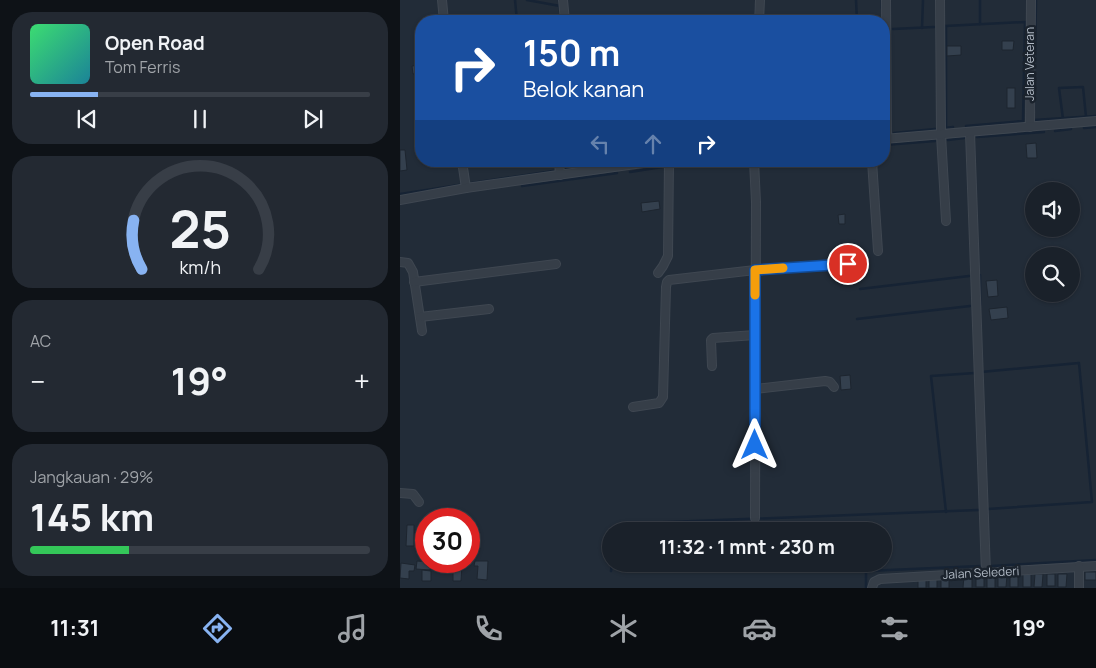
<!DOCTYPE html>
<html lang="id">
<head>
<meta charset="utf-8">
<style>
  :root { --surface:#1a212a; --page:#232932; --text:#f1f3f6; --muted:#9fa3a8; --line:#383e47; --accent:#88b3f2 }
  body { margin:0; font-family:Manrope,sans-serif; background:var(--page); color:var(--text); height:100vh; display:flex; flex-direction:column; font-size:19px; white-space:nowrap }
  * { box-sizing:border-box; margin:0 }
  p { font-size:16px; color:var(--muted) }
  .icon { flex:none; width:28px; height:28px; fill:none; stroke:currentColor; stroke-width:2; stroke-linecap:round; stroke-linejoin:round }
  .map { position:relative; flex:1; overflow:hidden }
  .sheet { display:flex; flex-direction:column; gap:12px; padding:12px; background:#0e1217; width:400px }
  .sheet>* { flex:none }
  .guide { position:absolute; left:15px; top:15px; width:475px; height:152px; border-radius:20px; box-shadow:0 1px 4px #0004,0 0 0 1px var(--line); background:#1a4fa0; color:#fff; overflow:hidden }
  .controls { position:absolute; left:625px; top:182px; display:grid; gap:10px }
  .controls a { display:grid; place-items:center; width:55px; height:55px; border-radius:50%; background:var(--surface); box-shadow:0 1px 4px #0004,0 0 0 1px var(--line); font-size:25px }
  .speed { position:absolute; left:15px; top:508px; display:flex; gap:10px; font-size:25px; font-weight:700; text-align:center }
  .speed>* { display:grid; place-content:center; width:65px; height:65px; border-radius:50%; background:var(--surface); box-shadow:0 1px 4px #0004,0 0 0 1px var(--line); line-height:1 }
  .speed .limit { border:8px solid #d22; background:#fff; color:#111 }
  .pin { position:absolute; display:grid; place-items:center; width:42px; height:42px; color:#fff; margin:-21px; border:2px solid #fff; border-radius:50%; box-shadow:0 1px 5px #0007 }
  .me { position:absolute; width:55px; margin:-28px; rotate:0deg; stroke-linejoin:round; filter:drop-shadow(0 0 4px #0008) }
  .turn { display:flex; align-items:center; gap:18px; height:105px; padding:0 25px; font-size:22px }
  .turn .icon { width:65px; height:65px; stroke-width:2.5 }
  .turn b { display:block; font-size:35px; line-height:42px }
  .lanes { display:flex; align-items:center; height:48px; padding:0 25px; background:#0003; justify-content:center; gap:25px; direction:ltr }
  .lanes .off { opacity:.35 }
  .big { font-size:38px; font-weight:700; line-height:1.1 }
  .sheet .widget { flex:1; display:flex; flex-direction:column; justify-content:center; gap:8px; min-width:0; padding:0 18px; border-radius:20px; background:var(--page) }
  .sheet .dial { align-items:center; gap:0 }
  .dial svg { height:130px; overflow:visible; fill:none; stroke:var(--line); stroke-width:7; stroke-linecap:round; text-anchor:middle }
  .dial text { fill:var(--text); stroke:none }
  .song { display:flex; align-items:center; gap:15px }
  .cover { width:60px; height:60px; border-radius:8px; background:linear-gradient(135deg,hsl(140 70% 55%),hsl(190 70% 35%)) }
  .played { height:5px; border-radius:2px; background:linear-gradient(90deg,var(--accent) 20%,var(--line) 20%) }
  .keys { display:flex; justify-content:space-around; direction:ltr }
  .heat { display:flex; justify-content:space-between; align-items:center; font-size:28px; direction:ltr }
  .charge { height:8px; border-radius:4px; background:linear-gradient(90deg,#34c759 29%,var(--line) 0) }
  .trip { position:absolute; left:202px; top:522px; width:290px; height:50px; border-radius:25px; background:var(--surface); box-shadow:0 1px 4px #0004,0 0 0 1px var(--line); font-weight:700; line-height:50px; text-align:center }
  .tabs { display:flex; height:80px; justify-content:space-around; align-items:center; background:#0a0d11; color:var(--muted) }
  .tabs .icon { width:35px; height:35px }
  .tabs .on { color:var(--accent) }
  .tabs b { font-size:22px; color:var(--text) }
  main { display:flex; flex:1; min-height:0 }
  .map>svg:first-child { display:block }
</style>
</head>
<body>
<main>
<section class="sheet">
<div class="widget">
<div class="song"><i class="cover"></i><div><b>Open Road</b><p>Tom Ferris</p></div></div>
<div class="played"></div>
<div class="keys"><svg class="icon" aria-label="previous" viewBox="0 0 24 24"><path d="M18 5L8 12l10 7zM5 5v14"/></svg><svg class="icon" aria-label="pause" viewBox="0 0 24 24"><path d="M8 5v14M16 5v14"/></svg><svg class="icon" aria-label="next" viewBox="0 0 24 24"><path d="M6 5l10 7-10 7zM19 5v14"/></svg></div>
</div>
<div class="widget dial"><svg viewBox="0 0 100 80">
<path d="M14 69A42 42 0 1 1 86 69"/>
<path d="M14 69A42 42 0 0 1 9 39" stroke="#88b3f2"/>
<text x="50" y="56" font-size="32" font-weight="700">25</text>
<text x="50" y="72" font-size="11">km/h</text>
</svg></div>
<div class="widget"><p>AC</p>
<div class="heat"><a>−</a><b class="big">19°</b><a>+</a></div>
</div>
<div class="widget"><p>Jangkauan · 29%</p><b class="big">145 km</b><div class="charge"></div></div>
</section>
<div class="map">
<svg width="696" height="588" viewBox="0 0 696 588">
  <rect width="100%" height="100%" fill="#222c38"/>
  <g fill="none" stroke-linecap="round" stroke-linejoin="round">
    <g stroke="#162334" stroke-width="2.5">
      <path d="M115 0 117 21"/>
      <path d="M127 0 160 6"/>
      <path d="M159 0 161 21"/>
      <path d="M456 0 457 21"/>
      <path d="M482 0V8"/>
      <path d="M355 21 356 6"/>
      <path d="M580 24V0"/>
      <path d="M545 26 625 22 623 121 566 126"/>
      <path d="M546 27V128"/>
      <path d="M522 28 523 0"/>
      <path d="M493 29 534 27"/>
      <path d="M634 110 636 0"/>
      <path d="M663 119 659 88 683 87 686 117"/>
      <path d="M634 120 696 116"/>
      <path d="M545 128 553 127"/>
      <path d="M684 128 696 127"/>
      <path d="M655 131 671 129"/>
      <path d="M494 133 535 129"/>
      <path d="M577 137 644 132"/>
      <path d="M548 140 564 138"/>
      <path d="M484 145 535 141"/>
      <path d="M203 164 222 161"/>
      <path d="M275 165 298 162"/>
      <path d="M166 169 190 166"/>
      <path d="M230 172 262 167"/>
      <path d="M72 183 153 171"/>
      <path d="M122 186 217 173"/>
      <path d="M0 194 59 185"/>
      <path d="M580 275V305"/>
      <path d="M460 289 569 276"/>
      <path d="M457 319 570 306"/>
      <path d="M581 372 679 363 692 502 588 509"/>
      <path d="M546 512 531 376 575 373"/>
      <path d="M218 531 219 524 578 510"/>
      <path d="M592 566 696 560"/>
      <path d="M211 571 212 564"/>
      <path d="M466 588V571L581 566"/>
    </g>
  </g>
  <g fill="#34404e" stroke="#1d252f">
    <path d="M602 41H614L613 50H602Z"/>
    <path d="M547 46H561V55L547 56Z"/>
    <path d="M21 65V73L13 74 12 66Z"/>
    <rect x="607" y="88" width="8" height="20"/>
    <path d="M636 143 637 158H627L626 144Z"/>
    <path d="M0 150H5L7 170 0 171Z"/>
    <path d="M259 201 260 209 242 212 241 203Z"/>
    <path d="M445 214V224H439L438 215Z"/>
    <path d="M597 280 598 296 588 297 586 281Z"/>
    <path d="M607 307 608 318 591 320 589 309Z"/>
    <path d="M450 375 451 389 441 390 440 376Z"/>
    <path d="M7 525H14V546H6Z"/>
    <path d="M17 561 31 562 30 570 16 569Z"/>
    <path d="M75 561H88L87 580 77 579 78 566H74Z"/>
    <path d="M1 563 15 565 14 571H9V579L0 578Z"/>
    <path d="M53 565H62L61 581H53Z"/>
    <path d="M22 570 31 571V581H22Z"/>
    <rect x="685" y="572" width="11" height="8"/>
    <rect x="623" y="574" width="8" height="13"/>
    <path d="M635 574H643L642 587H634Z"/>
    <rect x="647" y="574" width="8" height="12"/>
    <path d="M658 574H667L666 587H658Z"/>
    <rect x="576" y="575" width="8" height="12"/>
    <path d="M598 575H607L606 587H598Z"/>
    <rect x="610" y="575" width="8" height="12"/>
    <path d="M564 576H572V588H563Z"/>
    <rect x="587" y="576" width="8" height="12"/>
    <rect x="518" y="577" width="8" height="11"/>
    <rect x="541" y="577" width="8" height="11"/>
    <rect x="529" y="578" width="8" height="10"/>
  </g>
  <g fill="none" stroke-linecap="round" stroke-linejoin="round">
    <g stroke="#3f4751" stroke-width="10">
      <g id="street">
        <path d="M42 0 44 21"/>
        <path d="M163 0 165 21"/>
        <path d="M486 0 487 139"/>
        <path d="M540 0 541 135 546 221"/>
        <path d="M359 21 360 0"/>
        <path d="M630 127 631 0"/>
        <path d="M570 133 586 573"/>
        <path d="M484 139 696 121"/>
        <path d="M62 161 66 188"/>
        <path d="M159 161 160 175"/>
        <path d="M354 161 356 202 355 518"/>
        <path d="M472 161 478 251"/>
        <path d="M0 200 66 188 257 161"/>
        <path d="M0 262 8 263 13 272 22 331"/>
        <path d="M258 273 263 266 268 256 269 161"/>
        <path d="M14 282 156 264"/>
        <path d="M20 317 89 309"/>
        <path d="M312 366 311 340 313 338 355 335"/>
        <path d="M355 389 425 381 430 382 434 387"/>
        <path d="M233 407 259 403 263 397 266 287 267 282 269 280 355 270 448 264 452 266V277"/>
        <path d="M0 493 13 494 19 502"/>
        <path d="M472 588 474 582 480 579 696 566"/>
        <path d="M679 588V566"/>
      </g>
    </g>
    <use href="#street" stroke="#363e48" stroke-width="8"/>
  </g>
  <g fill="none" stroke-linecap="round" stroke-linejoin="round">
    <g stroke="#114b97" stroke-width="12">
      <path id="route" d="M355 445V270L448 264"/>
    </g>
    <use href="#route" stroke="#1a73e8" stroke-width="9"/>
    <path stroke="#f59e0b" stroke-width="9" d="M355 295V270L383 268"/>
  </g>
  <g text-anchor="middle" stroke-width="5" stroke-linejoin="round" paint-order="stroke">
    <g font-size="12" fill="#b0b9c4" stroke="#1b232d">
      <text transform="translate(630 64) rotate(-90)" y="4">Jalan Veteran</text>
      <text transform="translate(581 573) rotate(-3)" y="4">Jalan Selederi</text>
    </g>
  </g>
</svg>
<div class="controls">
<a><svg class="icon" aria-label="sound" viewBox="0 0 24 24"><path d="M4 9h4l5-4v14l-5-4H4zM17 9q2 3 0 6"/></svg></a>
<a><svg class="icon" aria-label="search" viewBox="0 0 24 24"><circle cx="10" cy="10" r="6"/><path d="M15 15l6 6"/></svg></a>
</div>
<div class="speed"><div class="limit">30</div></div>
<div class="pin" style="left:448px;top:264px;background:#d93025"><svg class="icon" aria-label="arrive" viewBox="0 0 24 24"><path d="M6 21V4h12l-3 4 3 4H6"/></svg></div>
<svg class="me" style="left:355px;top:445px" viewBox="-20 -20 40 40"><path d="M0-17L14 15 0 8-14 15z" fill="#1a73e8" stroke="#fff" stroke-width="4"/></svg>
<div class="trip">11:32 · 1 mnt · 230 m</div>
<div class="guide">
<div class="turn"><svg class="icon" aria-label="right" viewBox="0 0 24 24"><path d="M7 20v-9h11M14 6l5 5-5 5"/></svg><div><b>150 m</b>Belok kanan</div></div>
<div class="lanes"><svg class="icon off" aria-label="left" viewBox="0 0 24 24"><path d="M17 20v-9H6M10 6l-5 5 5 5"/></svg><svg class="icon off" aria-label="ahead" viewBox="0 0 24 24"><path d="M12 20V5M6 11l6-6 6 6"/></svg><svg class="icon" aria-label="right" viewBox="0 0 24 24"><path d="M7 20v-9h11M14 6l5 5-5 5"/></svg></div>
</div>
</div>
</main>
<nav class="tabs">
<b>11:31</b>
<svg class="icon on" aria-label="directions" viewBox="0 0 24 24"><path d="M12 3l9 9-9 9-9-9zM9 14v-3h6M13 9l2 2-2 2"/></svg>
<svg class="icon" aria-label="music" viewBox="0 0 24 24"><path d="M9 18V5l10-2v13"/><circle cx="6" cy="18" r="3"/><circle cx="16" cy="16" r="3"/></svg>
<svg class="icon" aria-label="phone" viewBox="0 0 24 24"><path d="M5 4h4l2 5-3 2q2 4 5 5l2-3 5 2v4C11 20 4 13 5 4z"/></svg>
<svg class="icon" aria-label="climate" viewBox="0 0 24 24"><path d="M12 3v18M4 7l16 10M4 17L20 7"/></svg>
<svg class="icon" aria-label="car" viewBox="0 0 24 24"><path d="M5 17H2v-5l4-1 3-4h7l3 4 3 1v5h-3M9 17h6M6 11h13"/><circle cx="7" cy="17" r="2"/><circle cx="17" cy="17" r="2"/></svg>
<svg class="icon" aria-label="filters" viewBox="0 0 24 24"><path d="M4 7h16M4 17h16"/><circle cx="9" cy="7" r="2"/><circle cx="15" cy="17" r="2"/></svg>
<b>19°</b>
</nav>
</body>
</html>
